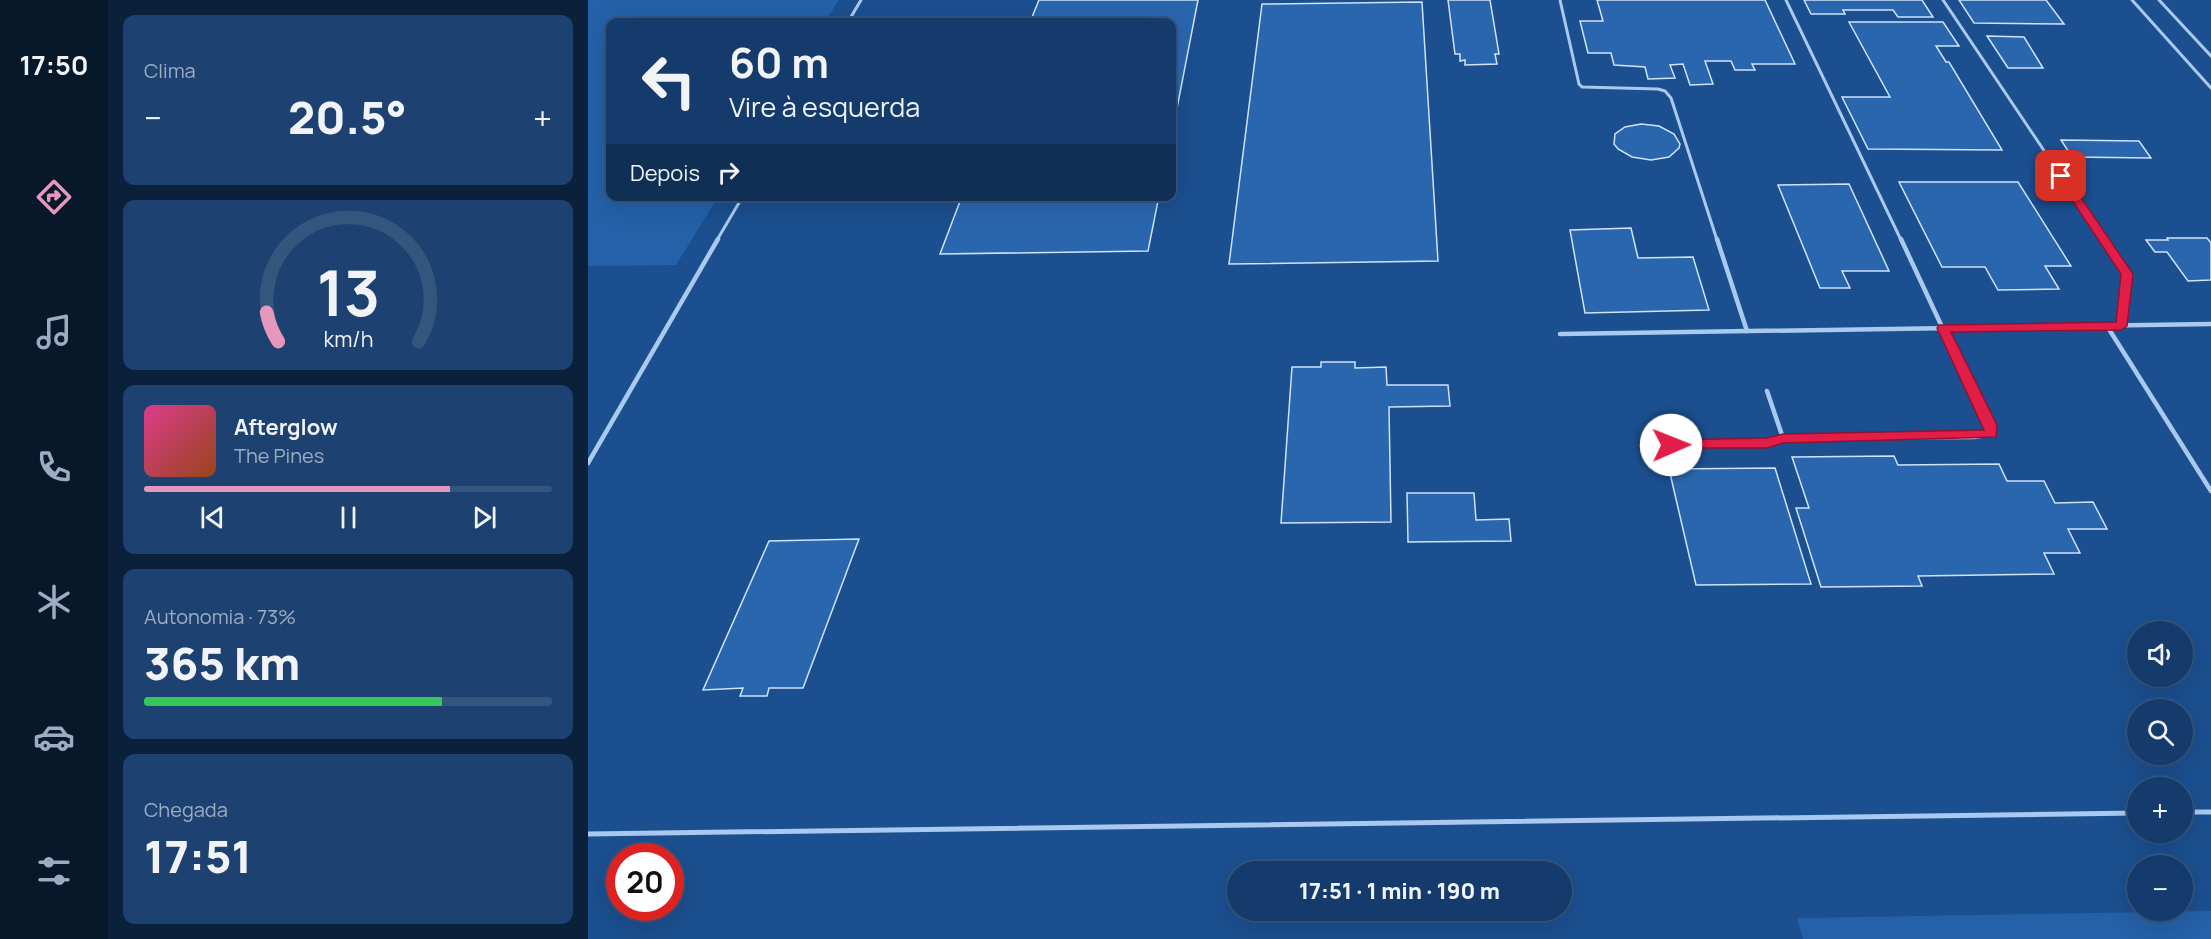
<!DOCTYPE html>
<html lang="pt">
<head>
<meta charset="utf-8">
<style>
  :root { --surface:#143b6b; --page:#1d4271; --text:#f1f3f6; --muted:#9dadc1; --line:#33557e; --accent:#e797bd }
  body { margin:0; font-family:Manrope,sans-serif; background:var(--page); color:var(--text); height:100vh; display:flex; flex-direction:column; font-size:22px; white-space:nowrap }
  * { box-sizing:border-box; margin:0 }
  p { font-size:20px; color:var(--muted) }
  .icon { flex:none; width:33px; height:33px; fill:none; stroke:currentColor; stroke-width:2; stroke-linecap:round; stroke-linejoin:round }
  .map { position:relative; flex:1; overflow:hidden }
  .panel { display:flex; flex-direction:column; gap:15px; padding:15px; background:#0b203b; width:480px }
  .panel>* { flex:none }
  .top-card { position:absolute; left:18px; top:18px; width:570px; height:183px; border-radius:12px; box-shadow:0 6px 24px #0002,0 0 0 2px var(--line); background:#143b6b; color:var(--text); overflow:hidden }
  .tools { position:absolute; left:1539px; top:621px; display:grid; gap:12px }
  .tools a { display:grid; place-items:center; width:66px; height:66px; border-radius:50%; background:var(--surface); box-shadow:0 6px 24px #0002,0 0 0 2px var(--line); font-size:30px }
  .speed { position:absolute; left:18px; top:843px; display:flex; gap:12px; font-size:30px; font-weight:700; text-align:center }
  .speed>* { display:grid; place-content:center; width:78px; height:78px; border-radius:50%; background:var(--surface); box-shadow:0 6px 24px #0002,0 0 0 2px var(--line); line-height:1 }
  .speed .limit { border:9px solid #d22; background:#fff; color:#111 }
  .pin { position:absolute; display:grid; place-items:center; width:51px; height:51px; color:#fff; margin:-26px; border-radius:12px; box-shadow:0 3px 9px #0006 }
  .me { position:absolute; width:66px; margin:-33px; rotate:89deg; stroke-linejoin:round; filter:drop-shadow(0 0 4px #0008) }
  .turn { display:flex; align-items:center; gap:21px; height:126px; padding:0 24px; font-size:27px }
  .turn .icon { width:78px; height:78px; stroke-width:2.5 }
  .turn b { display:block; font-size:42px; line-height:51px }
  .then { display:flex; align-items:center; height:57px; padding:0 24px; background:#0003; gap:12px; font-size:22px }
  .big { font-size:45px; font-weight:800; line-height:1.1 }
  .panel .card { flex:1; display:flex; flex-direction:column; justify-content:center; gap:9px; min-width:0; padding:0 21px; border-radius:12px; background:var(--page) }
  .panel .dial { align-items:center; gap:0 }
  .dial svg { height:156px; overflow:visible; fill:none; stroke:var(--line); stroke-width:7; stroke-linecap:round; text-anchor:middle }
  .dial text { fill:var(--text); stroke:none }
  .song { display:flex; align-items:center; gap:18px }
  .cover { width:72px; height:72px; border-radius:9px; background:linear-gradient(135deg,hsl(330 70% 55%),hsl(20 70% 35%)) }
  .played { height:6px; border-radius:3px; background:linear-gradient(90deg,var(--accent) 75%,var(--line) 75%) }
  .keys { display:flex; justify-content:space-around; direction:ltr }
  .heat { display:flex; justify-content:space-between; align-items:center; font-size:33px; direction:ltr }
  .charge { height:9px; border-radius:4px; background:linear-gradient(90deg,#34c759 73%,var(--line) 0) }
  .trip { position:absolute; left:639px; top:861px; width:345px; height:60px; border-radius:30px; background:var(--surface); box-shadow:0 6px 24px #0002,0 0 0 2px var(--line); font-weight:800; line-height:60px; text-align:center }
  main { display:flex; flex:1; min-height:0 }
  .tabs { display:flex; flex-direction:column; width:108px; justify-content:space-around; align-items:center; background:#08182b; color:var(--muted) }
  .tabs .icon { width:42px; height:42px }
  .tabs .active { color:var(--accent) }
  .tabs b { font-size:27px; color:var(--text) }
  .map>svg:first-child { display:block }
</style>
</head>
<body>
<main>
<nav class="tabs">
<b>17:50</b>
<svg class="icon active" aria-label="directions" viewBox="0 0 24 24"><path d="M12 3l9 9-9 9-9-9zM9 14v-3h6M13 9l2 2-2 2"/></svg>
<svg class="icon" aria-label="music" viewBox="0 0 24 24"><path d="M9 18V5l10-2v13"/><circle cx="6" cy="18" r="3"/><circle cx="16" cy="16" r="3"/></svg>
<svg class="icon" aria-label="phone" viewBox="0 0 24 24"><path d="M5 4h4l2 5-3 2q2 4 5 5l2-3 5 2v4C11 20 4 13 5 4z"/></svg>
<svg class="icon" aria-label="climate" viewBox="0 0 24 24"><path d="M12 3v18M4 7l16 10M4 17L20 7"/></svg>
<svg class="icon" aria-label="car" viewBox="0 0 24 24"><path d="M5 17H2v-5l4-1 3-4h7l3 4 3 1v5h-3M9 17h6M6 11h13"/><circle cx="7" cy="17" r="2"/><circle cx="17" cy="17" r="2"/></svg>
<svg class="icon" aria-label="filters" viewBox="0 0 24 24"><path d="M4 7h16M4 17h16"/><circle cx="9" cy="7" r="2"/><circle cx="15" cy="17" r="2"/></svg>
</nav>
<section class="panel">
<div class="card"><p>Clima</p>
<div class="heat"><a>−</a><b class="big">20.5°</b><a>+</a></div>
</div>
<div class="card dial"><svg viewBox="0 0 100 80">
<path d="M14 69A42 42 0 1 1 86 69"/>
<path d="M14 69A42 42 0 0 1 8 54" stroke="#e797bd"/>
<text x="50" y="56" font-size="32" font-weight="700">13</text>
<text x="50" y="72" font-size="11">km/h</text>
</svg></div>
<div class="card">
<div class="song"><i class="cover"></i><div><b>Afterglow</b><p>The Pines</p></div></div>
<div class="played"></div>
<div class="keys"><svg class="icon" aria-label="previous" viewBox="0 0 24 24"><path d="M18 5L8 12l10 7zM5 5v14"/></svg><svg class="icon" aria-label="pause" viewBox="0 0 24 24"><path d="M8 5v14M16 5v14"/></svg><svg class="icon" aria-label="next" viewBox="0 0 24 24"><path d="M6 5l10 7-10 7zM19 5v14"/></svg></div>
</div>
<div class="card"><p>Autonomia · 73%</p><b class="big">365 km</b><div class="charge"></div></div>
<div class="card"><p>Chegada</p><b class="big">17:51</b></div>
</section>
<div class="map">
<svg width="1623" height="939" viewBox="0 0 1623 939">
  <rect width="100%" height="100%" fill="#1b4f8f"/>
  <g fill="#2461a8">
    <path d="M0 0H251L237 22H22V196L130 197 88 265 0 266Z"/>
    <path d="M1623 911V939H1215L1209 918Z"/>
  </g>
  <g fill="#2a66ad" stroke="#cfe3fa" stroke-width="1.5">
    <path d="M451 0H610L584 134V22H442Z"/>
    <path d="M860 0H902L911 54H907L909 64 877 65V60L872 61V54H867Z"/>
    <path d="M1009 0H1177L1207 64H1164L1167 70H1147L1143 61H1117L1125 84 1102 85 1095 64 1082 65 1087 78 1060 79 1057 67 1026 65 1023 53H1000L992 21H1015Z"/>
    <path d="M1216 0H1334L1345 17H1310L1305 10H1255L1257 14H1223Z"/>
    <path d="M1371 0H1458L1476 24 1386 23Z"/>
    <path d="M834 2 850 261 641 264 674 4Z"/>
    <path d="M1261 22H1355L1371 46H1348L1358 62H1361L1414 150 1280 149 1254 97H1302Z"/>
    <path d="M1399 36 1436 37 1455 68H1420Z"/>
    <path d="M1053 124 1071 126 1086 134 1092 144 1091 148 1081 157 1063 160 1044 157 1030 149 1026 144 1027 134 1037 127Z"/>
    <path d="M1473 140 1551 141 1563 158 1484 157Z"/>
    <path d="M1311 182H1430L1483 266H1457L1471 289 1410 290 1397 267H1354Z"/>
    <path d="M1261 184 1301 271H1254L1262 288H1232L1190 185Z"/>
    <path d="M374 196H571L560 251 352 254Z"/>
    <path d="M1043 228 1050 258 1105 257 1121 310 997 313 982 230Z"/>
    <path d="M1579 238H1619L1623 243V280L1600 281 1579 252H1567L1558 240H1580Z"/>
    <path d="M733 362H767V368L798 367 799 385H860L862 406 801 407 803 522 693 523 704 367H733Z"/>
    <path d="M1306 456 1310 465 1411 464 1419 481H1456L1467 503 1505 502 1519 529H1480L1492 553H1456L1466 574 1330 576 1334 586 1233 587 1208 508H1221L1204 457Z"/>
    <path d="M1187 468 1223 584 1108 585 1081 469Z"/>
    <path d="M819 493H886L888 520 921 519 923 541 820 542Z"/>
    <path d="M271 539 215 688H181L179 696H152L155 688 115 690 181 541Z"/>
  </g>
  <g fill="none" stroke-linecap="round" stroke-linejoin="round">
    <g stroke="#a9c9ee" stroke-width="3">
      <path d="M972 0 991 84 994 87 1070 89 1077 91 1083 98 1129 240"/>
      <path d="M1198 0 1313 240"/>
      <path d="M1355 0 1516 240"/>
      <path d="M1544 0 1623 88"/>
      <path d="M1571 0 1623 56"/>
      <path d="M260 22 273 0"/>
      <path d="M129 240 155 196"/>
    </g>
    <g stroke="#a9c9ee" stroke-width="4.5">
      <path d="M1129 239 1159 331"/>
      <path d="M1515 239 1539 274 1533 326"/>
      <path d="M1519 326 1623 491"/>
      <path d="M972 334 1623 324"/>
      <path d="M1179 391 1195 438"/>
      <path d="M1084 445 1179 443 1195 438 1386 437 1404 434 1313 239"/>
      <path d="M0 463 130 239"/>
    </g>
    <g stroke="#a9c9ee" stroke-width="5">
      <path d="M1594 812H1623"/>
      <path d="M0 834 1550 813"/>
    </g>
  </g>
  <path fill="#e11d48" stroke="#92132f" stroke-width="1.5" d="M1469 174H1477L1545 274 1539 326 1533 330 1363 332 1409 425 1408 437 1195 443 1179 448H1079V442L1083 440 1179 438 1195 434 1396 430 1349 328 1351 325 1528 322 1533 274 1468 176Z"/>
</svg>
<div class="tools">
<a><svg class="icon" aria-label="sound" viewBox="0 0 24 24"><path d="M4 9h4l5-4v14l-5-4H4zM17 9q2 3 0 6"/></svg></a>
<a><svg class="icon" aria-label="search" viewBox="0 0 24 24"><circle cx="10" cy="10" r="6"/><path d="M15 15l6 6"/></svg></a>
<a>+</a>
<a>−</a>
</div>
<div class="speed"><div class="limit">20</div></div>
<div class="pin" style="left:1473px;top:176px;background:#d93025"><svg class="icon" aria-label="arrive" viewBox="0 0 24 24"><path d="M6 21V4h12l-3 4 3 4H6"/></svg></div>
<svg class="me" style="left:1083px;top:445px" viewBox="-20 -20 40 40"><circle r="19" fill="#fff"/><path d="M0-13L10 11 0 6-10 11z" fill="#e11d48"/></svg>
<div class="trip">17:51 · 1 min · 190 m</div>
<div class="top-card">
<div class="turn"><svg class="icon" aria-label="left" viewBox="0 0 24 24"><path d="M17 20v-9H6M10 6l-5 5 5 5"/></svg><div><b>60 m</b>Vire à esquerda</div></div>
<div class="then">Depois<svg class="icon" aria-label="right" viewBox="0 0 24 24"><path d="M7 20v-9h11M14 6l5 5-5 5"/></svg></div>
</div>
</div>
</main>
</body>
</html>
